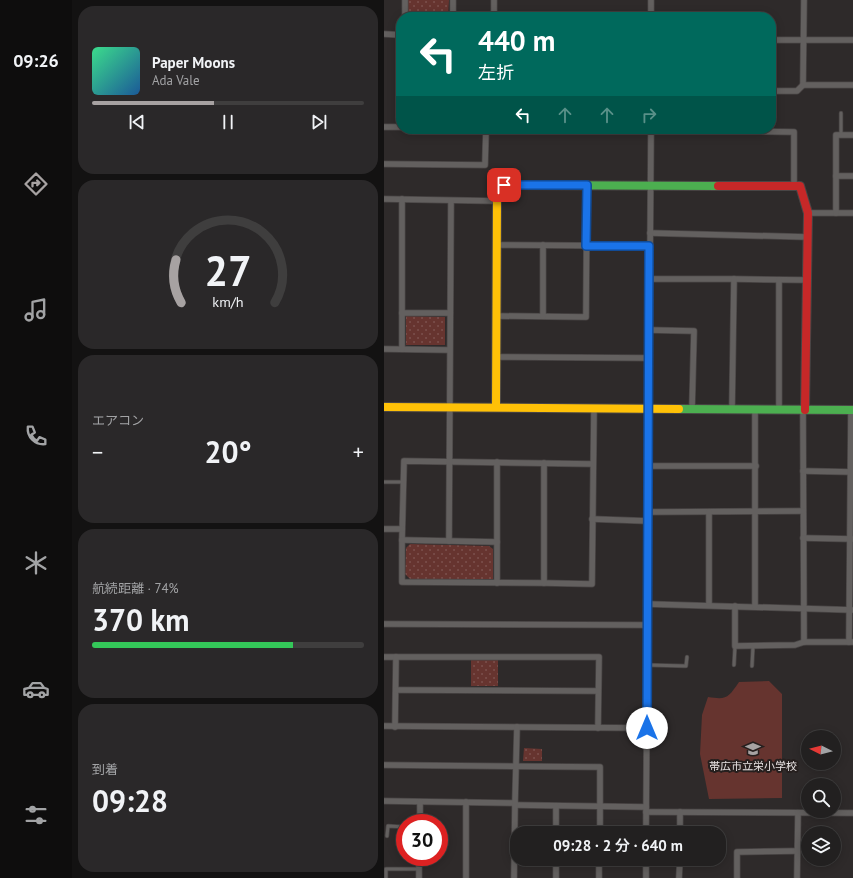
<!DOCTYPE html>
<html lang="ja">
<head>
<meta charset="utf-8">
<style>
  :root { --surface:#222020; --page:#2a2829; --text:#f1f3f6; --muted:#a2a3a5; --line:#3f3e3e; --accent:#a7a2a2 }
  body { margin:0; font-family:"PT Sans","Noto Sans JP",sans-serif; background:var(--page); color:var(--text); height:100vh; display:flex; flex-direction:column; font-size:15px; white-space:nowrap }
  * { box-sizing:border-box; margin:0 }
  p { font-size:13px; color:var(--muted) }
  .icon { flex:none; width:22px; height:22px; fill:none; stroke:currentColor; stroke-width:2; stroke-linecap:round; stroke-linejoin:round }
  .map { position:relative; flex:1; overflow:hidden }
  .details { display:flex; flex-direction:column; gap:6px; padding:6px; background:#131212; width:312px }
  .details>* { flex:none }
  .banner { position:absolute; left:12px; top:12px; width:380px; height:122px; border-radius:16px; box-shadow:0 2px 10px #0003,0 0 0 1px var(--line); background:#00695c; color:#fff; overflow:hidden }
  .needle { width:26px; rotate:276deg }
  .fabs { position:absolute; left:417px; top:730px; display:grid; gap:8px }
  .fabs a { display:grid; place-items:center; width:40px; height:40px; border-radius:50%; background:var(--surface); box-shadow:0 2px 10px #0003,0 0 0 1px var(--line); font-size:20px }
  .speed { position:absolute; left:12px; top:814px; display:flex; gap:8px; font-size:20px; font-weight:700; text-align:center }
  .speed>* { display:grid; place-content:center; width:52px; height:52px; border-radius:50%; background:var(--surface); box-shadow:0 2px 10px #0003,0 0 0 1px var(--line); line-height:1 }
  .speed .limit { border:6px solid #d22; background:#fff; color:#111 }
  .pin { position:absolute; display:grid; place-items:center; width:34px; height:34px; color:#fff; margin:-17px; border-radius:8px; box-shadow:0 2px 6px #0006 }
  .me { position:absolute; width:44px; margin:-22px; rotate:0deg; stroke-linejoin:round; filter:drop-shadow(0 0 3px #0008) }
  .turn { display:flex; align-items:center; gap:14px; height:84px; padding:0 16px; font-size:18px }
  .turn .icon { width:52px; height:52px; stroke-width:2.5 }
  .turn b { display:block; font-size:28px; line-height:34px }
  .lanes { display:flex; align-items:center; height:38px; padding:0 16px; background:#0003; justify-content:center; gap:20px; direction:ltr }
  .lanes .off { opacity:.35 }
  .big { font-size:30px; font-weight:600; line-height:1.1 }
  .details .card { flex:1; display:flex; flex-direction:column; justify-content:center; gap:6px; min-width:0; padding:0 14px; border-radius:16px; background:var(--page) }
  .details .dial { align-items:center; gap:0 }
  .dial svg { height:104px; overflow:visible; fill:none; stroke:var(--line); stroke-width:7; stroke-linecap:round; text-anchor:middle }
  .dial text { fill:var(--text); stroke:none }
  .song { display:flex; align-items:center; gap:12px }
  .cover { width:48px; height:48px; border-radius:6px; background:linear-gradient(135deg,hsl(150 70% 55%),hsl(210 70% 35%)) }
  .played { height:4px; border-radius:2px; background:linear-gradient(90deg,var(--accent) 45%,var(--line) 45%) }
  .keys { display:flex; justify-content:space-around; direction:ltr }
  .heat { display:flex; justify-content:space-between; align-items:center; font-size:22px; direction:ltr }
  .charge { height:6px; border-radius:3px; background:linear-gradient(90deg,#34c759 74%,var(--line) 0) }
  .trip { position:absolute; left:126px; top:826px; width:216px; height:40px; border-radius:16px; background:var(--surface); box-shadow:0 2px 10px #0003,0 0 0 1px var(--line); font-weight:600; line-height:40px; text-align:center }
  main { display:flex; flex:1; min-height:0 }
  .tab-bar { display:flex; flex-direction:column; width:72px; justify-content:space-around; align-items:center; background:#0e0d0d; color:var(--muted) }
  .tab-bar .icon { width:28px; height:28px }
  .tab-bar .current { color:var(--accent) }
  .tab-bar b { font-size:18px; color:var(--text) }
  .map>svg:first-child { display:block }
</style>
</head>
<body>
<main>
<nav class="tab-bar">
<b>09:26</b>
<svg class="icon current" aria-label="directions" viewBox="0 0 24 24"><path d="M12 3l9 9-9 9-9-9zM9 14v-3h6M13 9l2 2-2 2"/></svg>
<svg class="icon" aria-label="music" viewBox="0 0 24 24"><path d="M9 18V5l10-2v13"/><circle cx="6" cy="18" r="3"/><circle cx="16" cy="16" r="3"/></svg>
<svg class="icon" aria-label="phone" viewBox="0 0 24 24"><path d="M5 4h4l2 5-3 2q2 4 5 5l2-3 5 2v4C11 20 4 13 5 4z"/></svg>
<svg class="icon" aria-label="climate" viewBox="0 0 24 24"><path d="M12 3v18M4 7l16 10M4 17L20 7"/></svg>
<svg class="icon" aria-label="car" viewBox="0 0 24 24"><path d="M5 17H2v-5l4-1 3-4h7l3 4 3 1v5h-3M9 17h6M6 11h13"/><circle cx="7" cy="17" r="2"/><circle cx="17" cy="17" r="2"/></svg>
<svg class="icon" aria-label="filters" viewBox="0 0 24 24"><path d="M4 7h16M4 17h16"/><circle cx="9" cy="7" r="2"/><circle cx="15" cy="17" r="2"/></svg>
</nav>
<section class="details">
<div class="card">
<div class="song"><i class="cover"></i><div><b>Paper Moons</b><p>Ada Vale</p></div></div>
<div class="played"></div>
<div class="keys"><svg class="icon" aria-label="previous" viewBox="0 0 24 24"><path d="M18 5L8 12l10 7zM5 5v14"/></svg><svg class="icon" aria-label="pause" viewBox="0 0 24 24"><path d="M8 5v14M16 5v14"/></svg><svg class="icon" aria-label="next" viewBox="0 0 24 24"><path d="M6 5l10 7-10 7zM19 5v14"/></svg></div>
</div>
<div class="card dial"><svg viewBox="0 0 100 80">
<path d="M14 69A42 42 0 1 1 86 69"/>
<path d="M14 69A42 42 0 0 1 10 36" stroke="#a7a2a2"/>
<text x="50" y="56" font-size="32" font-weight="700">27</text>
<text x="50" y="72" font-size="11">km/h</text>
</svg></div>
<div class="card"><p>エアコン</p>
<div class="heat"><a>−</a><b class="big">20°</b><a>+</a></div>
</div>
<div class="card"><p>航続距離 · 74%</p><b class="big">370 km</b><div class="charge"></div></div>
<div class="card"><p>到着</p><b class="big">09:28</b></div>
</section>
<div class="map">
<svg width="469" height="878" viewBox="0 0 469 878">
  <defs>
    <pattern id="grass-dots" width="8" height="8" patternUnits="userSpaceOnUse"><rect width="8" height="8" fill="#66342f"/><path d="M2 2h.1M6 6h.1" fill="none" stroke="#7c514d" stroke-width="1.8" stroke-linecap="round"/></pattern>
  </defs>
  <rect width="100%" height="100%" fill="#2e2a2a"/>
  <g fill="url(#grass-dots)">
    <path d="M24 0H65L64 17H24Z"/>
    <path d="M22 316 61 317V345H22Z"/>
    <path d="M26 544 105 546 109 549V579H26L21 574 22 548Z"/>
    <rect x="87" y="660" width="27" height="26"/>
    <path d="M140 748 158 749V761H139Z"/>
  </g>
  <path fill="#66342f" d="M385 681 398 694V798L325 799 316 754 318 715 324 697C343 700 344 698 355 682Z"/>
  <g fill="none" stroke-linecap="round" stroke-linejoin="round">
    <g stroke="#494545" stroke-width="4.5">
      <g id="lane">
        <path d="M457 113V135"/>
        <path d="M0 482H20"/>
        <path d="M263 665 302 666 303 657"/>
        <path d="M350 665 351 646"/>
        <path d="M368 666 369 646"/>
        <path d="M3 836 4 826 21 827"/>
        <path d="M2 878V869H35"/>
      </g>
    </g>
    <g stroke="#494545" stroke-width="7">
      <g id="street">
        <path d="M69 0V17"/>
        <path d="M21 17V0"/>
        <path d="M110 17V0"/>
        <path d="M267 17V0"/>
        <path d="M0 34 17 35"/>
        <path d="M387 40H469"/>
        <path d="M419 85 420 0"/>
        <path d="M387 91H413L419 85H469"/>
        <path d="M0 127H17"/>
        <path d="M267 130 410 132V186"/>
        <path d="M0 164 101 165 102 129"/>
        <path d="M452 176H469"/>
        <path d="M0 199 113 201"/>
        <path d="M424 213H469"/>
        <path d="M452 213V135H469"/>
        <path d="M266 233 423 237"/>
        <path d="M113 245 265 246"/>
        <path d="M266 279H350L422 280"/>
        <path d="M18 313H66"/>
        <path d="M113 316 202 317 203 185"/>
        <path d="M159 316V245"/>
        <path d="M265 330 310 331 308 409"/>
        <path d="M0 349 65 350"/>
        <path d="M18 349V199"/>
        <path d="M113 357 265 358"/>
        <path d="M348 409 350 279"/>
        <path d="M395 409V280"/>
        <path d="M419 410 420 642"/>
        <path d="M209 464 20 461 18 540V582L160 583 208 584 210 408"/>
        <path d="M264 466H372"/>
        <path d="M419 471 469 472"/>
        <path d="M264 512 419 511"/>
        <path d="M325 512V605"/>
        <path d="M208 519 264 521"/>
        <path d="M0 529H18"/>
        <path d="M419 538 468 539"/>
        <path d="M18 540 113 542"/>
        <path d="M65 541 67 201"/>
        <path d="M113 583V462"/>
        <path d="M160 583V463"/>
        <path d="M263 604 469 610"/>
        <path d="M351 606V646L411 645 420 642H469"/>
        <path d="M371 606V409"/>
        <path d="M0 624 263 625"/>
        <path d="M465 642 467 410"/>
        <path d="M0 657H12L11 727"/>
        <path d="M12 657H215L214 728"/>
        <path d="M12 690 214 691"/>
        <path d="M0 726 263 728"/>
        <path d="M0 765 216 767V833"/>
        <path d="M0 801 131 803"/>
        <path d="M131 805 262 807"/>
        <path d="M262 812 469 813"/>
        <path d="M36 823V802"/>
        <path d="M172 833V806"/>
        <path d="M262 833 267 129"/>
        <path d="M296 833V812"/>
        <path d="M35 878V857"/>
        <path d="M82 878V802"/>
        <path d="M130 878 131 803 133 727"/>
        <path d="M172 878V859"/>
        <path d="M215 878V859"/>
        <path d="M262 878V859"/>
        <path d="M295 878 296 859"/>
        <path d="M353 878V852L413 851"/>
        <path d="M413 878 414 813"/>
      </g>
    </g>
    <g stroke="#494545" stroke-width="10">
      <g id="fast">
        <path d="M113 198V190L120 185 334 186"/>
        <path d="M295 409 469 410"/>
      </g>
    </g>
    <g stroke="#494545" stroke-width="10">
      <g id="slow">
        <path d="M0 407 295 409"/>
        <path d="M112 407 113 198"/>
      </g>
    </g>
    <g stroke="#494545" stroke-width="10">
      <path id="jam" d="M334 186H416L424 213 421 410"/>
    </g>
    <use href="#lane" stroke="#63605f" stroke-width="3"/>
    <use href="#street" stroke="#63605f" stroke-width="5.5"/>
    <use href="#fast" stroke="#4caf50" stroke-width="8"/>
    <use href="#slow" stroke="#ffc107" stroke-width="8"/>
    <use href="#jam" stroke="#c62828" stroke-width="8"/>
  </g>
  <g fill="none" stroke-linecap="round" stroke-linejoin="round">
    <g stroke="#114b97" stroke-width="10">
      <path id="route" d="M120 185H203L202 246H265L263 728"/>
    </g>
    <use href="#route" stroke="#1a73e8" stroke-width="7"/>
  </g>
  <defs>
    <g id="school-bare" transform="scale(1.2)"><path d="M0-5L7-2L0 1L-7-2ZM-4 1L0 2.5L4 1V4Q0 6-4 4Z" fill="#a7a2a2" stroke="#261f1e" stroke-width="2.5" paint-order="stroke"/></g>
  </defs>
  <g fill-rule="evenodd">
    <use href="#school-bare" x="369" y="749"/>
  </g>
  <g text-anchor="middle" stroke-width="4" stroke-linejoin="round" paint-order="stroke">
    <g font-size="11" fill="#e8e3e3" stroke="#261f1e">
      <text x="369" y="770">帯広市立栄小学校</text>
    </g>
  </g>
</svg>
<div class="fabs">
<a><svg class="needle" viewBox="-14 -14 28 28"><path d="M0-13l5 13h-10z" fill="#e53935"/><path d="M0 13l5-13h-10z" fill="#a2a3a5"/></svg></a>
<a><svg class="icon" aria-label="search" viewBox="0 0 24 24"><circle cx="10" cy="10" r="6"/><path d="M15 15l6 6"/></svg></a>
<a><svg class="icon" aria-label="layers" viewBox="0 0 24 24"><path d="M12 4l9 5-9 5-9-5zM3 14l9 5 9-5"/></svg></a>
</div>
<div class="speed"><div class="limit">30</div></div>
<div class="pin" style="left:120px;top:185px;background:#d93025"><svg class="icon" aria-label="arrive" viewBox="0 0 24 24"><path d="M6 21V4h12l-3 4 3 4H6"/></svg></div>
<svg class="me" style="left:263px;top:728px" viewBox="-20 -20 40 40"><circle r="19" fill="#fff"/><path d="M0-13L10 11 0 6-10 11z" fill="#1a73e8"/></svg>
<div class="trip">09:28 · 2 分 · 640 m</div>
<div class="banner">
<div class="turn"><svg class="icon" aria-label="left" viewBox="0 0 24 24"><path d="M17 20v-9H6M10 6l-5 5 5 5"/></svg><div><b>440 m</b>左折</div></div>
<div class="lanes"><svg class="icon" aria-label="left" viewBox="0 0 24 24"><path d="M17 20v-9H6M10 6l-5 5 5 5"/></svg><svg class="icon off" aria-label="ahead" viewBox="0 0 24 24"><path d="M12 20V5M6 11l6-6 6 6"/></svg><svg class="icon off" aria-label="ahead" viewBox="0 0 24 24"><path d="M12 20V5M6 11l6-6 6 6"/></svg><svg class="icon off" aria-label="right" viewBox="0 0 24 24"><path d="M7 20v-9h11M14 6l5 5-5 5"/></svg></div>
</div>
</div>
</main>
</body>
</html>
